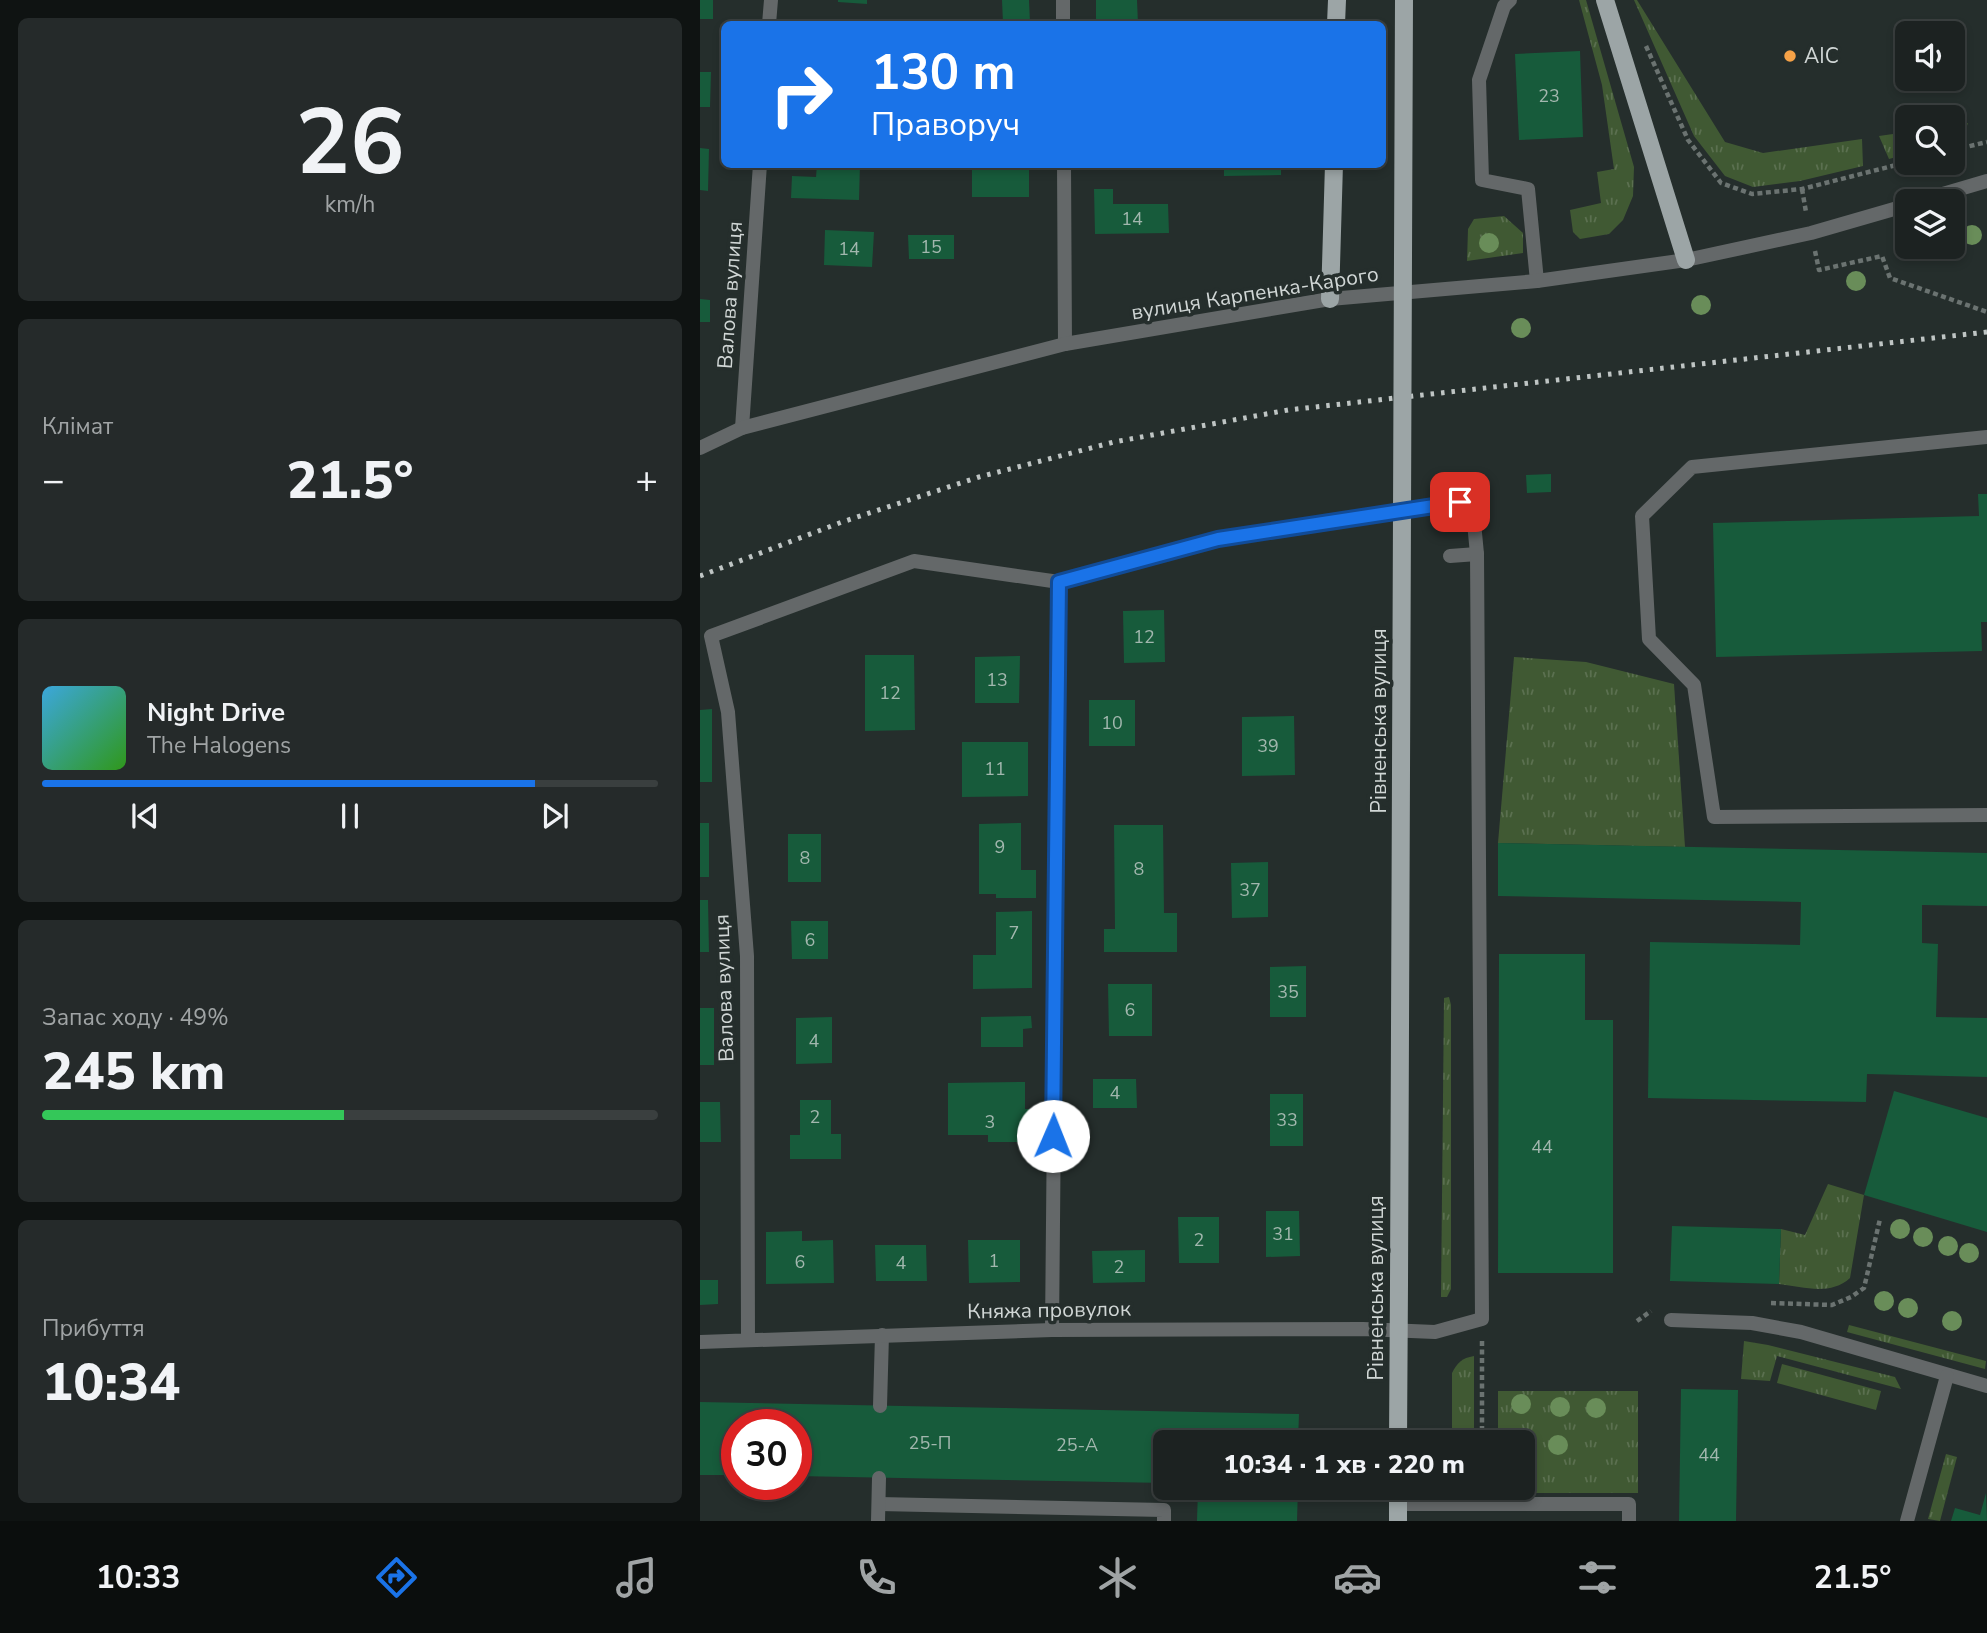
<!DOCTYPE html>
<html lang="uk">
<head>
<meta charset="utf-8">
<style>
  :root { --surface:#1c2221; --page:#252a2a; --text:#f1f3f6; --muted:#a0a4a5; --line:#3a3f3f; --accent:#1a73e8 }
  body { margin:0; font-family:"Nunito Sans",sans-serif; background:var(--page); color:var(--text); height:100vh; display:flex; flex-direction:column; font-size:26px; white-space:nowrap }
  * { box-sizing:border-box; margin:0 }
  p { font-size:23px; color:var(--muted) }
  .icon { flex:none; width:38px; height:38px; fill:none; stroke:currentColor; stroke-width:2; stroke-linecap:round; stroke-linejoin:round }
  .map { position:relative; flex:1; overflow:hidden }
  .details { display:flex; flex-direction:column; gap:18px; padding:18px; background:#0f1312; width:700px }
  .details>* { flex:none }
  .guide { position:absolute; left:21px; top:21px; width:665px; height:147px; border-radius:10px; box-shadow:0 4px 10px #0003,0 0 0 2px var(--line); background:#1a73e8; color:#fff; overflow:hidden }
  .controls { position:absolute; left:1195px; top:21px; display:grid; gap:14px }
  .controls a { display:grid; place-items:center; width:70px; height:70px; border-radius:10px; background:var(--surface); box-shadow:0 4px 10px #0003,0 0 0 2px var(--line); font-size:35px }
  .speed { position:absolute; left:21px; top:1409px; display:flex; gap:14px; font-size:35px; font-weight:700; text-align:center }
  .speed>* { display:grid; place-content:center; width:91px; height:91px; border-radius:50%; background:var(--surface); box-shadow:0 4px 10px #0003,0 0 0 2px var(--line); line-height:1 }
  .speed .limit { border:10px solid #d22; background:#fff; color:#111 }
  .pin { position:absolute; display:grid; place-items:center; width:60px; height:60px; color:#fff; margin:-30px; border-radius:14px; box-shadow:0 4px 10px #0006 }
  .me { position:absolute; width:77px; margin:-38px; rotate:1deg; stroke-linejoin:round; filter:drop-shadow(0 0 5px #0008) }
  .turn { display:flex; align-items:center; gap:24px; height:147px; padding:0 35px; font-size:32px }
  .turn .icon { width:91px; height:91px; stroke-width:2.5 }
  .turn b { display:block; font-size:49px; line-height:60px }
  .big { font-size:52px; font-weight:800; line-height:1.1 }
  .details .card { flex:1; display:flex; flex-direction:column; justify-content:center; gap:10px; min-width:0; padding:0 24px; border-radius:10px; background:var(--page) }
  .details .dial { align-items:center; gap:0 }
  .dial b { font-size:91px; line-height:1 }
  .song { display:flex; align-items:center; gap:21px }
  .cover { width:84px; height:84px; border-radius:10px; background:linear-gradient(135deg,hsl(200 70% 55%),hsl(110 70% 35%)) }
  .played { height:7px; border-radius:4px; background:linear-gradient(90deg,var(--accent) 80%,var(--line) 80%) }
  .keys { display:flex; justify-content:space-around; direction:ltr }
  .heat { display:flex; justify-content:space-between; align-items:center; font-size:38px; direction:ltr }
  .charge { height:10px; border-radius:5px; background:linear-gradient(90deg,#34c759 49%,var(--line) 0) }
  .trip { position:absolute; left:453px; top:1430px; width:382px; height:70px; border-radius:10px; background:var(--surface); box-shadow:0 4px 10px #0003,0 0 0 2px var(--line); font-weight:800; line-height:70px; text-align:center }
  .menu { display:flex; height:112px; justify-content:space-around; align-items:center; background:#0b0e0d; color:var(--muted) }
  .menu .icon { width:49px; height:49px }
  .menu .selected { color:var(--accent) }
  .menu b { font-size:32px; color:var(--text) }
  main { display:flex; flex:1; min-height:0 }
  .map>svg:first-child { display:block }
</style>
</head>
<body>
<main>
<section class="details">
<div class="card dial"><b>26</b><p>km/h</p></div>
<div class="card"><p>Клімат</p>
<div class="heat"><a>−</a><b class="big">21.5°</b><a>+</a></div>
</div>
<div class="card">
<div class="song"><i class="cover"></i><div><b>Night Drive</b><p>The Halogens</p></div></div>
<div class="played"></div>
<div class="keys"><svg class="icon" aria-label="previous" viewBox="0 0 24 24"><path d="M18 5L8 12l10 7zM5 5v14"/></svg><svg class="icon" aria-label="pause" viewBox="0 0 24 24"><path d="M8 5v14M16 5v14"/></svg><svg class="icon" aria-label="next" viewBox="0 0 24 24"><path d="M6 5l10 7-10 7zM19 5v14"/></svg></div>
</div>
<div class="card"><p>Запас ходу · 49%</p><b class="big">245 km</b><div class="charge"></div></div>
<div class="card"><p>Прибуття</p><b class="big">10:34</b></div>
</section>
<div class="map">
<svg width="1287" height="1521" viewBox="0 0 1287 1521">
  <defs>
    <pattern id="grass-tufts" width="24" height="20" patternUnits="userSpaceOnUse" patternTransform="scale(1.75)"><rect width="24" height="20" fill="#405933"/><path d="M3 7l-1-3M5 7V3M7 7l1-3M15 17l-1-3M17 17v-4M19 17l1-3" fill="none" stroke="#5b7050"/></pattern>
  </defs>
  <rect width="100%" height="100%" fill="#252e2c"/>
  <g fill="url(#grass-tufts)">
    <path d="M879 0H886L934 167 933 196 923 220 909 234 880 239 873 232 870 210 901 203 897 172 914 169 902 85Z"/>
    <path d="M934 0H937L1025 142 1063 153 1162 139 1163 166 1100 181 1053 187 1025 176 994 136Z"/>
    <path d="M1268 123 1261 141 1253 143V126Z"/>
    <path d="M1207 132V154L1189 159 1179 136Z"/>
    <path d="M804 216 823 233V253L767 261 768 229 774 219Z"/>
    <path d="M814 657 886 662 974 684 985 847 798 843Z"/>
    <path d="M749 997 751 1005V1289L747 1297H741L744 998Z"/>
    <path d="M1128 1184 1164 1195 1150 1278C1130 1296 1104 1287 1079 1284L1081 1229 1105 1235Z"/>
    <path d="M1149 1325 1286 1361 1285 1369 1147 1332Z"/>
    <path d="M1044 1341 1068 1345 1195 1377 1201 1389 1077 1356 1070 1381 1041 1379Z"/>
    <path d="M774 1356V1442H752V1373C757 1363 762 1358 774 1356Z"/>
    <path d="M1082 1364 1181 1391 1176 1410 1077 1383Z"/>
    <path d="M798 1391H938V1493H798V1488H822V1442H798Z"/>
    <path d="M1246 1454 1257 1457 1240 1521 1228 1519Z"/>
  </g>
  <g fill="#175b3b">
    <rect x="0" y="0" width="13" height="19"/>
    <path d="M138 0H167V4L138 2Z"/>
    <path d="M302 0H329L330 23H303Z"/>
    <path d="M396 0H437L438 24H396Z"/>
    <rect x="565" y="20" width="30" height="4"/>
    <path d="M880 51 883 137 819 140 815 54Z"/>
    <path d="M0 72H11L10 107H0Z"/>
    <path d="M0 148 9 149 8 191 0 190Z"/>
    <path d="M117 164H160L159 200 91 198 92 176 116 177Z"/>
    <rect x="272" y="164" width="57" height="33"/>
    <path d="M524 164H581V175L524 176Z"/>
    <path d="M394 189H413V204H468L469 233 395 234Z"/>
    <path d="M125 230 174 232 172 267 124 265Z"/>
    <path d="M208 235H254V259H209Z"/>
    <path d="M0 299 10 300V322H0Z"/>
    <path d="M851 474V492L827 493 826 475Z"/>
    <path d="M1278 494H1287V622H1281L1282 651 1016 657 1013 523 1279 516Z"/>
    <path d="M464 610 465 662 424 663 423 611Z"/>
    <path d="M165 655H214L215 730 165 731Z"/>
    <path d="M320 656 319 703H275V657Z"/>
    <rect x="389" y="700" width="46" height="46"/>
    <path d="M12 709V782H0V710Z"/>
    <path d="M594 716 595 775 542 776V717Z"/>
    <path d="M262 742H328V796L262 797Z"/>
    <rect x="0" y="823" width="9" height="54"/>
    <path d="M321 823V870H336V898H296V894H279V824Z"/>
    <path d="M414 825H463L464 913H477V952H404V929H415Z"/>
    <rect x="88" y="834" width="33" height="48"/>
    <path d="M798 843 1287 853V906L1222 905V943L1238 944 1236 1017 1287 1018V1077L1167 1074 1166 1102 948 1098 950 942 1100 945 1101 902 798 896Z"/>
    <path d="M568 862V917L532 918 531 863Z"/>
    <path d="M0 900H8L9 952H0Z"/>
    <path d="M332 911V988L273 989V955H296V912Z"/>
    <path d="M91 921H128V959H92Z"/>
    <path d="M799 954H885V1020H913V1273H798Z"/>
    <path d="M606 966V1017H570V967Z"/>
    <path d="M408 984H452V1036H409Z"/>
    <rect x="0" y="1008" width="14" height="57"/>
    <path d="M331 1016 332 1028 323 1029V1047H281V1017Z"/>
    <path d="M132 1017V1063L96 1064V1018Z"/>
    <path d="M393 1079H436L437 1108H393Z"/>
    <path d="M325 1082V1109H333V1142H288V1135H248V1083Z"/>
    <path d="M1194 1091 1287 1118V1232L1164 1195Z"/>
    <rect x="570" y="1094" width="33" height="52"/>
    <path d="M100 1100H131V1134H141V1159H90V1135H100Z"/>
    <path d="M0 1102H20L21 1142H0Z"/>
    <path d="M566 1211H599L600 1256 566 1257Z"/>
    <path d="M478 1217H519V1263H479Z"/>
    <path d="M972 1226 1081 1229 1079 1284 970 1281Z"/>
    <path d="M102 1231V1241L133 1240 134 1283 66 1284V1232Z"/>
    <path d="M268 1240H320V1282L269 1283Z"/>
    <path d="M175 1245H226L227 1281H176Z"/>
    <path d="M445 1250V1282L393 1283 392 1251Z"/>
    <path d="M0 1280H18V1304L0 1305Z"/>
    <path d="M981 1389 1038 1390 1036 1521H979Z"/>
    <path d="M0 1402 599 1414 598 1442H466V1483L96 1476V1424H37V1475H0Z"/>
    <path d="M498 1488H598L597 1521H497Z"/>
    <path d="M1286 1493 1287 1521H1251L1255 1508 1280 1515Z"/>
  </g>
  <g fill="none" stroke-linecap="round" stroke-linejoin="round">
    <g stroke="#6b7371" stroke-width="4.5" stroke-dasharray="5 3.5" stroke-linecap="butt">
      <path d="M946 46 988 140 1021 183 1052 194 1102 189 1208 162"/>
      <path d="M1253 150 1287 142"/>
      <path d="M1102 189 1106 212"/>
      <path d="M1115 251 1119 270 1182 256 1190 278 1287 312"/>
      <path d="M1071 1303 1132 1305 1151 1297 1164 1288 1180 1219"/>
      <path d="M937 1321 951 1311"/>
      <path d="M782 1341V1442"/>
    </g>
    <g stroke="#646869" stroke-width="14">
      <path d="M810 0 804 6 779 80 782 180 828 189 837 281"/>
      <path d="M1287 437 992 467 942 516 949 639 994 685 1014 817 1287 815"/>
      <path d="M971 1320 1052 1323 1101 1332 1287 1386"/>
      <path d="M180 1406 182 1335"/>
      <path d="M179 1504 464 1510V1521"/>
      <path d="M698 1504H929V1521"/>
      <path d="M178 1521 179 1478"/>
      <path d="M1207 1521 1247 1376"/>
    </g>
    <g stroke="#646869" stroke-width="14">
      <path d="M363 0V24"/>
      <path d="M69 24 71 0"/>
      <path d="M364 164 365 344"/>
      <path d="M42 428 60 164"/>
      <path d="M750 556 777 554"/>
      <path d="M352 1330 359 582"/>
      <path d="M0 1342 352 1330 663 1329 735 1332 782 1319 777 554 773 512 760 502 518 539 359 582 214 561 11 636 28 712 47 956 48 1340"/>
    </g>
    <g stroke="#646869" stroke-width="14">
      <path d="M1219 201 1287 181"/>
      <path d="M0 448 42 428 365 344 630 299 837 281 986 260 1111 233 1208 205"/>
    </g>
    <g stroke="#9ca5a6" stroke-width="18">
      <path d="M905 0 986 260"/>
      <path d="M636 24 637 0"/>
      <path d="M630 299 634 164"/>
      <path d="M698 1442 699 1284"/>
      <path d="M698 1521V1488"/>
    </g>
    <path stroke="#bfc5c4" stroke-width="5" stroke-dasharray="3.5 7" stroke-linecap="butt" d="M0 576 142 522 279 477 414 442 588 410 1287 332"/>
    <path stroke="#9ca5a6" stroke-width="18" d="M699 1284 704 0"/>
  </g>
  <g fill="#698d59">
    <circle cx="1272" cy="235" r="10"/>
    <circle cx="789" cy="243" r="10"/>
    <circle cx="1156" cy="281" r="10"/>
    <circle cx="1001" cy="305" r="10"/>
    <circle cx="821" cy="328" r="10"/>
    <circle cx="1200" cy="1229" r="10"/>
    <circle cx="1223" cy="1237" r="10"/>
    <circle cx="1248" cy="1246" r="10"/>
    <circle cx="1269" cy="1253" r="10"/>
    <circle cx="1184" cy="1301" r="10"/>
    <circle cx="1208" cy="1308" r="10"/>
    <circle cx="1252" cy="1321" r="10"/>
    <circle cx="821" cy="1404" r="10"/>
    <circle cx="860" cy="1407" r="10"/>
    <circle cx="896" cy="1408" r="10"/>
    <circle cx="858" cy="1445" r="10"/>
  </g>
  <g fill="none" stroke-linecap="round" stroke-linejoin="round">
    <g stroke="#114b97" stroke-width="18">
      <path id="route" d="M353 1136 359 582 518 539 760 502"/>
    </g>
    <use href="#route" stroke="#1a73e8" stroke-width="12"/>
  </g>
  <circle fill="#f6a247" stroke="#252e2c" stroke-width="2.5" cx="1090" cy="56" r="7"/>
  <g text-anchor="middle" stroke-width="7" stroke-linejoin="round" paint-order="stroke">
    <g font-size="18" fill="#a2b7ae">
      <text x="849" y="102">23</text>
      <text x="432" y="225">14</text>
      <text x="231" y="253">15</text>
      <text x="149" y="255">14</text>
      <text x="444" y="643">12</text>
      <text x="297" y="686">13</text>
      <text x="190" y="699">12</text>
      <text x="412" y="729">10</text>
      <text x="568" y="752">39</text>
      <text x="295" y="775">11</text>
      <text x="300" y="853">9</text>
      <text x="105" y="864">8</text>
      <text x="439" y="875">8</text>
      <text x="550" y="896">37</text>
      <text x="314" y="939">7</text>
      <text x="110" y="946">6</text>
      <text x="588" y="998">35</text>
      <text x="430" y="1016">6</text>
      <text x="114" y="1047">4</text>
      <text x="415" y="1099">4</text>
      <text x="115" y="1123">2</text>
      <text x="587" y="1126">33</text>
      <text x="290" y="1128">3</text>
      <text x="842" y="1153">44</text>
      <text x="583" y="1240">31</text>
      <text x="499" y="1246">2</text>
      <text x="294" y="1267">1</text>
      <text x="100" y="1268">6</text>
      <text x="201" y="1269">4</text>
      <text x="419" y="1273">2</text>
      <text x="230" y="1449">25-П</text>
      <text x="377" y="1451">25-А</text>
      <text x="1009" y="1461">44</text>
    </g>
    <g font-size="21" fill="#d0d6d5" stroke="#252e2c" text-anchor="start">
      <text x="1104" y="63">АІС</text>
    </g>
    <g font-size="21" fill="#d0d6d5" stroke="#252e2c">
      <text transform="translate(555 293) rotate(-9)" y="7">вулиця Карпенка-Карого</text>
      <text transform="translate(30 295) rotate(-86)" y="7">Валова вулиця</text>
      <text transform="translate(679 721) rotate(-90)" y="7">Рівненська вулиця</text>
      <text transform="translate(24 988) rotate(-92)" y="7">Валова вулиця</text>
      <text transform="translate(676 1288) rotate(-90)" y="7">Рівненська вулиця</text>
      <text transform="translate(349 1310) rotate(-1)" y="7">Княжа провулок</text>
    </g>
  </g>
</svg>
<div class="controls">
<a><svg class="icon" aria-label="sound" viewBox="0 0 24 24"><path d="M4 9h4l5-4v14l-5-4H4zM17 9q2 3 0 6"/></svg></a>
<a><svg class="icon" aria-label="search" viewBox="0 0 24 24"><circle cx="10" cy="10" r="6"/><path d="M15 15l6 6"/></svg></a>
<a><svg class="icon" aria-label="layers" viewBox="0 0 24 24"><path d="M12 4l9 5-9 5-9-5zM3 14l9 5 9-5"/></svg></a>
</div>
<div class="speed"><div class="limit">30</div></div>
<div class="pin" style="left:760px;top:502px;background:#d93025"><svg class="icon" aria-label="arrive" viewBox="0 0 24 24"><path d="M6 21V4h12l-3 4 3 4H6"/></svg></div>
<svg class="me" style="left:353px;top:1136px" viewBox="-20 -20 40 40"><circle r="19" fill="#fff"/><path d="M0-13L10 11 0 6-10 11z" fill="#1a73e8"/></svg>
<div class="trip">10:34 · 1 хв · 220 m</div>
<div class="guide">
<div class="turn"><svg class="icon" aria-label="right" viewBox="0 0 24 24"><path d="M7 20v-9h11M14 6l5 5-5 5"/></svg><div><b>130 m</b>Праворуч</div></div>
</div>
</div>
</main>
<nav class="menu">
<b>10:33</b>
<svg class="icon selected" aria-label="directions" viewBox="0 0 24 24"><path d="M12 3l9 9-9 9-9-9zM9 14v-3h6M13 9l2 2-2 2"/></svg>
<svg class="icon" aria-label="music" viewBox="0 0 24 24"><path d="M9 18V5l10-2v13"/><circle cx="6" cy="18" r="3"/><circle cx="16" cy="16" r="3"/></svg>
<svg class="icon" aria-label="phone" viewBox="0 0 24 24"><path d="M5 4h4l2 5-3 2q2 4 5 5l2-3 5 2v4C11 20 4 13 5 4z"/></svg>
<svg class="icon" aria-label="climate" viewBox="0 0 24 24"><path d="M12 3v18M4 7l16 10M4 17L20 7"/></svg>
<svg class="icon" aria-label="car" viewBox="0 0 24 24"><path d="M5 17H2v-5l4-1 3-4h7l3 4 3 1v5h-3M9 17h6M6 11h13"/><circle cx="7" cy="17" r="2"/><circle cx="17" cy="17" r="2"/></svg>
<svg class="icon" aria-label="filters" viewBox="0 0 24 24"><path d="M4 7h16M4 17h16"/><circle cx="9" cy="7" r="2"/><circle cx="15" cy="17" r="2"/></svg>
<b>21.5°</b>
</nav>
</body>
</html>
